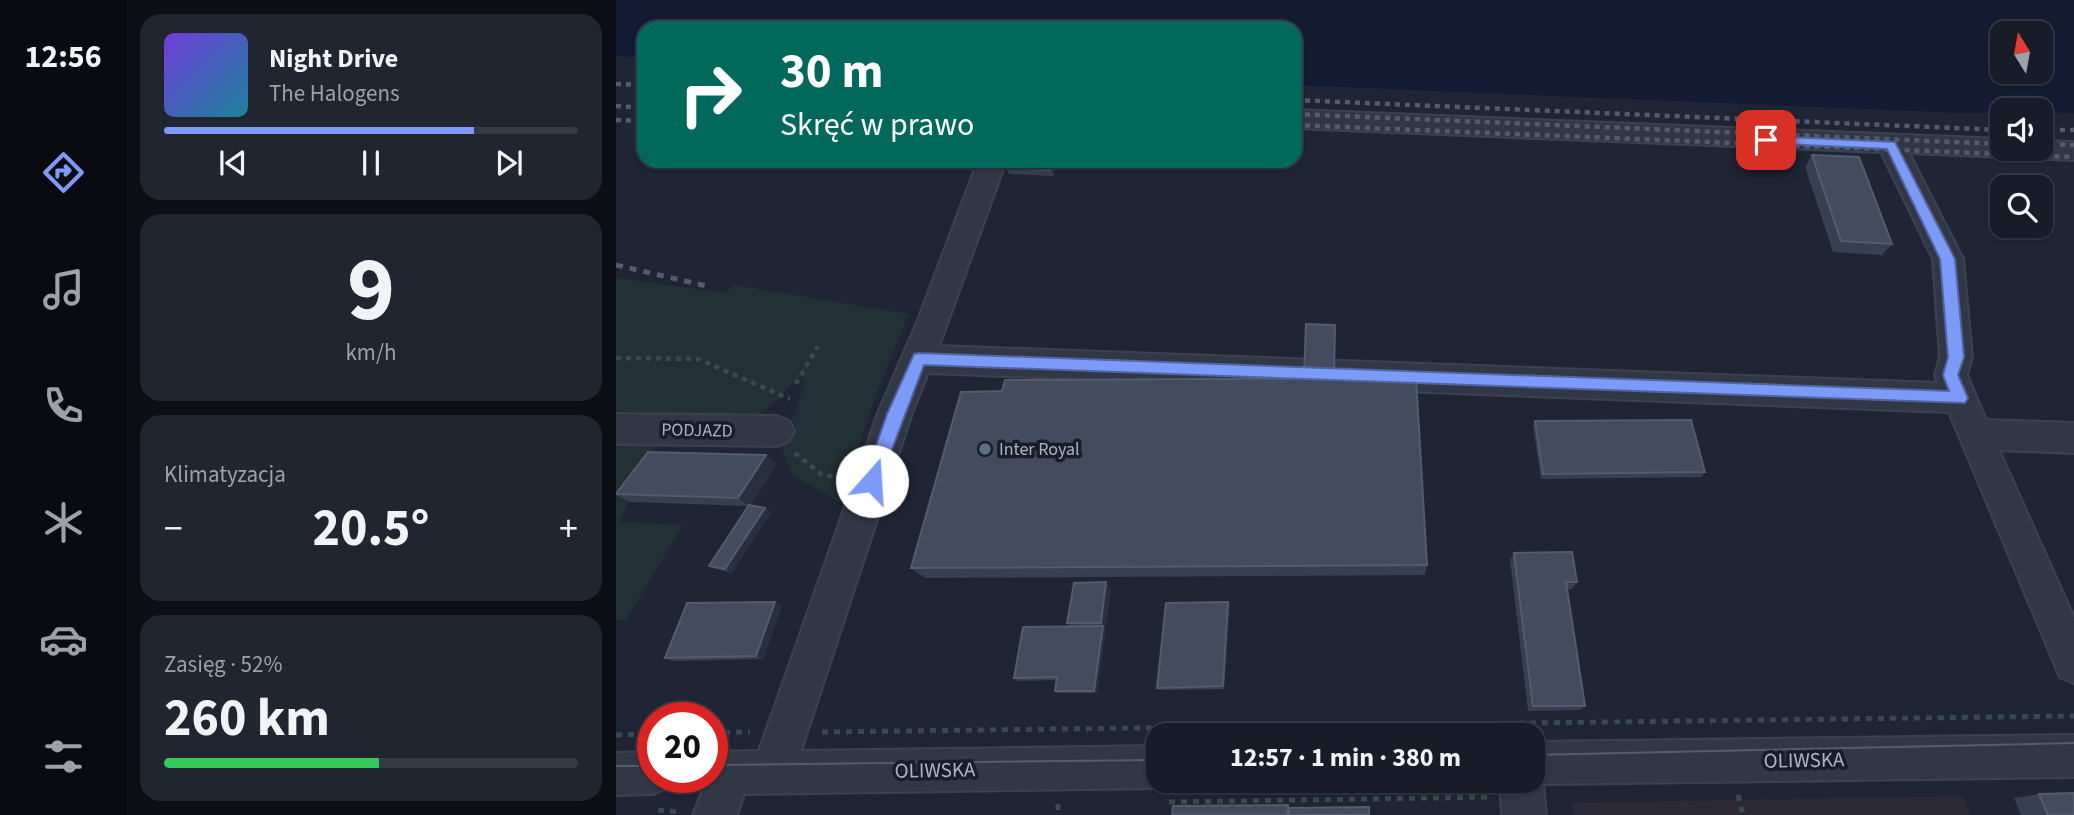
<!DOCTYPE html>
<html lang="pl">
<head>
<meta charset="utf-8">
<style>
  :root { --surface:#171c28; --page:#202530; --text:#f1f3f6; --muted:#9ea1a8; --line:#363a45; --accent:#7c9bf8 }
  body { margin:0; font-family:"Source Sans 3",sans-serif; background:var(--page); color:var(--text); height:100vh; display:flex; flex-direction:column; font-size:26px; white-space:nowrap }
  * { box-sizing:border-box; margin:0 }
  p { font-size:23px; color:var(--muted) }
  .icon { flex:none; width:38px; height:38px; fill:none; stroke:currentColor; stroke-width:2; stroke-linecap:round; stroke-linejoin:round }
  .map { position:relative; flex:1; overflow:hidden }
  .side { display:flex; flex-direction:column; gap:14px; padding:14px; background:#0d0f16; width:490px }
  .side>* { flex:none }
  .hud { position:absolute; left:21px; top:21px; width:665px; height:147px; border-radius:21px; box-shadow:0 2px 5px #0004,0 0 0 2px var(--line); background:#00695c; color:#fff; overflow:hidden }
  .needle { width:46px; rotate:349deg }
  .tools { position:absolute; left:1374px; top:21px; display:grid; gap:14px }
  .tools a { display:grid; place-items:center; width:63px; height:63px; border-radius:14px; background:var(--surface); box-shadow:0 2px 5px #0004,0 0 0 2px var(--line); font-size:35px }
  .speed { position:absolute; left:21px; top:702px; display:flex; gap:14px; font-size:35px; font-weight:700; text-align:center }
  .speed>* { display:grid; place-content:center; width:91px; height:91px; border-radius:50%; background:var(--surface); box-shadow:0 2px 5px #0004,0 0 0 2px var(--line); line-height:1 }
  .speed .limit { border:10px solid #d22; background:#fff; color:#111 }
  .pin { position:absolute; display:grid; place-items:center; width:60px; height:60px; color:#fff; margin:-30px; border-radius:14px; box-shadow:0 4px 10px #0006 }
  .me { position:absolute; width:77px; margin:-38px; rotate:19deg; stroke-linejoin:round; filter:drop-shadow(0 0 5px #0008) }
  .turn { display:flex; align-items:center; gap:24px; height:147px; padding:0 28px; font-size:32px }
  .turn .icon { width:91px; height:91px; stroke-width:2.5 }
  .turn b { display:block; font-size:49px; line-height:60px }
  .big { font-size:52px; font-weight:700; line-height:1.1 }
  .side .tile { flex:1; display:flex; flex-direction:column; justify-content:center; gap:10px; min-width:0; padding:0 24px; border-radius:21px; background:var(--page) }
  .side .dial { align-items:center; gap:0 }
  .dial b { font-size:91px; line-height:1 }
  .song { display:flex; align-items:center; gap:21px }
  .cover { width:84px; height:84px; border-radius:10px; background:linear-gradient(135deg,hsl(260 70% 55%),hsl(190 70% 35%)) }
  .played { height:7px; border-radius:4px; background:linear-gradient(90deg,var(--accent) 75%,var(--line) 75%) }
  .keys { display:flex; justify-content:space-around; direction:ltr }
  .heat { display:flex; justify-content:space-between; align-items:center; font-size:38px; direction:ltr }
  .charge { height:10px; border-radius:5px; background:linear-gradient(90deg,#34c759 52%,var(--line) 0) }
  .trip { position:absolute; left:530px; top:723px; width:399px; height:70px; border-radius:21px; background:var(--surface); box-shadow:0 2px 5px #0004,0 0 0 2px var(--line); font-weight:700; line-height:70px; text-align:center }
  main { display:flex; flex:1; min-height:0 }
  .tabs { display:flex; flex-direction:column; width:126px; justify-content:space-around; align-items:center; background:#090b10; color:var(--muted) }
  .tabs .icon { width:49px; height:49px }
  .tabs .active { color:var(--accent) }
  .tabs b { font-size:32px; color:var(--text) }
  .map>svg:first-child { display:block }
</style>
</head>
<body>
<main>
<nav class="tabs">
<b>12:56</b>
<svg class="icon active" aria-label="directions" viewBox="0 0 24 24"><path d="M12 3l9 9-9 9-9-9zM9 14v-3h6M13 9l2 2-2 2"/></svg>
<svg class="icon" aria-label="music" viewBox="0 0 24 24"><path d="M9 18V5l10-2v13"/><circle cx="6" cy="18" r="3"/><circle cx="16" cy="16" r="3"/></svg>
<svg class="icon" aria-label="phone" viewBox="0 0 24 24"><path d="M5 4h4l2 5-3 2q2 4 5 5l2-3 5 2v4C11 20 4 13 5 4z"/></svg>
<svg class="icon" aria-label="climate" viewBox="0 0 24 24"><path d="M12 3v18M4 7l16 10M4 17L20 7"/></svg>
<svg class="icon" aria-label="car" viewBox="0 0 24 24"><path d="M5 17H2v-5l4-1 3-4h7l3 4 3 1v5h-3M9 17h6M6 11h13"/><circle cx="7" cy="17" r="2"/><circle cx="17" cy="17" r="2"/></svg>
<svg class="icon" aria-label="filters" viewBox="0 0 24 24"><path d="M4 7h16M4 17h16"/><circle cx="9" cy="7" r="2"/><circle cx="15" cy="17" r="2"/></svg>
</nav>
<section class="side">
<div class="tile">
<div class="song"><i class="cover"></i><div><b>Night Drive</b><p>The Halogens</p></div></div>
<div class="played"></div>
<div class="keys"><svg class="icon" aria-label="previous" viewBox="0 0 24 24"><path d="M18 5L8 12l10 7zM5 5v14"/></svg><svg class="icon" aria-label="pause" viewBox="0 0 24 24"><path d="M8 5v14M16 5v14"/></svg><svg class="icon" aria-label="next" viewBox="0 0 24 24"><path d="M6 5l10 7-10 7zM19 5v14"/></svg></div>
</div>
<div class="tile dial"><b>9</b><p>km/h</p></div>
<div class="tile"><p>Klimatyzacja</p>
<div class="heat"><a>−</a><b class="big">20.5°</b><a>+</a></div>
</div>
<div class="tile"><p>Zasięg · 52%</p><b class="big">260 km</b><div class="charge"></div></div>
</section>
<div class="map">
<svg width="1458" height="815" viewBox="0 0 1458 815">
  <rect width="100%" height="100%" fill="#1f2535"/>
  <path fill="#2d2a37" d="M1346 796 1355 815H957L956 803Z"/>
  <g fill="#213136">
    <path d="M0 278 109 293 119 285 293 314 261 392 224 502 177 476 163 442 179 413 189 382 185 377C171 386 163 401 150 410 122 429 36 420 0 420Z"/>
    <path d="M0 440 43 441 3 522 67 525 10 620H0Z"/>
  </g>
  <path fill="#131b32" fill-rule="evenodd" d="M0 0H1458V113L1386 110V113H1343L679 85V28H28V57L0 56ZM1386 33H1424V72H1386Z"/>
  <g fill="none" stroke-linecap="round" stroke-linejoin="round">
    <g stroke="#3c414f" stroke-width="4">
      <g id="minor">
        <path d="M679 110 1386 139V149H1424V141L1458 142V160L1293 153 1347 259 1356 357 1351 375 1370 420 1458 423V453L1383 450 1458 618V683L1444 677 1333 412 312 373 296 413 185 751 542 746V780L557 782 542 788 128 794 121 815H77L87 790 81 788 76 777H96V752L143 751 262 413 302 320 362 161H390L323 346 1321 383 1319 375 1324 357 1317 259 1265 152 679 128Z"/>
        <path d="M0 414 161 416 173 421 178 431 173 441 161 446 0 444Z"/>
        <path d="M1458 735V777L927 784 930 815H886L884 780H917V742Z"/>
        <path d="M37 752V777H57L52 788 37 794 0 795V753Z"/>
      </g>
    </g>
    <g stroke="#394a4f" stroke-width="4.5" stroke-dasharray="5 5" stroke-linecap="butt">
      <path d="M0 358 82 359 174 399"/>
      <path d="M180 384 202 346"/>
      <path d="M179 453 205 474 224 479"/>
    </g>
    <g stroke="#394a4f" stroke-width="5" stroke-dasharray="6 6" stroke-linecap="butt">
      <path d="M206 732 1458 716"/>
      <path d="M96 733 134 732"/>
      <path d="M0 735 37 734"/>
      <path d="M1122 795 1127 815"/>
      <path d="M553 802 873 797"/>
      <path d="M442 804V815"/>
      <path d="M42 810 64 812"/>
    </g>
    <use href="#minor" fill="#323746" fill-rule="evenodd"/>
    <g stroke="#545b6d" stroke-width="2">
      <path d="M917 755 1458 743"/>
      <path d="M96 765 542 760"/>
      <path d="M0 766H37"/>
    </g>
    <g stroke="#545b6d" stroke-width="4.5" stroke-dasharray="5 5" stroke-linecap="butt">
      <path d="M0 84 28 85"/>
      <path d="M679 100 1386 130"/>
      <path d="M0 106 28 108"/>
      <path d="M679 114 1386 144"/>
      <path d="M0 120 28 121"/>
      <path d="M679 125 1458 157"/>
      <path d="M1424 130H1458"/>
      <path d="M1424 144 1458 145"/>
    </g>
    <path stroke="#545b6d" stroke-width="5" stroke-dasharray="7 7" stroke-linecap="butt" d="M0 265 95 287"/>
  </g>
  <g fill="#373f52">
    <path d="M1196 155 1276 244 1266 255 1217 252 1189 167Z"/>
    <path d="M393 161H443L438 176 393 174 390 168Z"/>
    <path d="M718 378 811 565 809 575 309 578 295 568 386 391Z"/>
    <path d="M919 421 1089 472 1085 477 925 479 917 426Z"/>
    <path d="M150 455 161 464 135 505 149 508 155 512 116 573 100 569 93 566 132 506 14 502 0 495Z"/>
    <path d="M898 553 961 582 956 589H951L969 706 964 710 912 711 894 560Z"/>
    <path d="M490 582 495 589 481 693H442L439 691 441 680 402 681 398 678 455 626 451 623Z"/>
    <path d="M612 602 614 605 608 689 543 690 541 688Z"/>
    <path d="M166 606 147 659 57 661 49 658Z"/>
    <path d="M1423 794 1458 815H1405L1398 798Z"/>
  </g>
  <g fill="#282f41">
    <path d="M439 161H443L438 176 435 170Z"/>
    <path d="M150 455 161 464 134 506 122 498Z"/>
    <path d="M149 508 155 512 116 573 109 569Z"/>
    <path d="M490 582 495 589 481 693 478 691 487 626 485 623Z"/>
    <path d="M159 602 166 606 147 659 140 656Z"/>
    <path d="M612 602 614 605 608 689 607 686Z"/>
  </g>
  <g fill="#434b5e" stroke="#545b6e" stroke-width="2">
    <path d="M1196 155 1243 157 1276 244 1225 241Z"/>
    <path d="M393 161H439L435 170 390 168Z"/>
    <path d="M690 324 719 325 718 378H688Z"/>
    <path d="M800 378 811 565 295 568 345 392 386 391 389 380Z"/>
    <path d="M1075 420 1089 472 927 474 919 421Z"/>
    <path d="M32 452 150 455 122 498 0 494Z"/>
    <path d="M133 505 149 508 109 569 93 566Z"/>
    <path d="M956 552 961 582H950L969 706H917L898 553Z"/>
    <path d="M490 582 485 623H451L458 583Z"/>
    <path d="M159 602 140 656 49 658 71 603Z"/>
    <path d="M612 602 607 686 541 688 550 603Z"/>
    <path d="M487 626 478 691H439L441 677 398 678 407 627Z"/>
    <path d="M1458 793V815H1432L1423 794Z"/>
    <path d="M672 805 671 815H556L557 806Z"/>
    <path d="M753 807V815H673V808Z"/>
  </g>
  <path fill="#7c9bf8" stroke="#5165a1" stroke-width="2" d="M1150 136 1279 142 1339 259 1348 357 1342 375 1352 398 1349 403 308 365 262 486H250L248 481 271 414 298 354 303 353 1333 391 1327 375 1332 357 1324 259 1271 149 1145 143 1143 140Z"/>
  <circle fill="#5c6f8a" stroke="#181d2a" stroke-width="2.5" cx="369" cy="449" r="7"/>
  <g text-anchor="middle" stroke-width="7" stroke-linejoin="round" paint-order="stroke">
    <g font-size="18" fill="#acb2c3" stroke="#181d2a">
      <text transform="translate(81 430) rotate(1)" y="6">PODJAZD</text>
    </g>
    <g font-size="18" fill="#acb2c3" stroke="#181d2a" text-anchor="start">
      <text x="383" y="455">Inter Royal</text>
    </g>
    <g font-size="21" fill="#acb2c3" stroke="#181d2a">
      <text transform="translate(1188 760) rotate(-1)" y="7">OLIWSKA</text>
      <text transform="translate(319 770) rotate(-1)" y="7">OLIWSKA</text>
    </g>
  </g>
</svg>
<div class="tools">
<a><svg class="needle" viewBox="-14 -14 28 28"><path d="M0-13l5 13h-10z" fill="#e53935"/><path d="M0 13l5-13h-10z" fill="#9ea1a8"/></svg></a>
<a><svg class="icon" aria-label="sound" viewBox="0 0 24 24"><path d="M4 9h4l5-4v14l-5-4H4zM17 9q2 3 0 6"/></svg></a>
<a><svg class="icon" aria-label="search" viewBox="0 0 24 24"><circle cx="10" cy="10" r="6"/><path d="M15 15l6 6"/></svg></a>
</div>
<div class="speed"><div class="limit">20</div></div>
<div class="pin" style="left:1150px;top:140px;background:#d93025"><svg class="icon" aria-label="arrive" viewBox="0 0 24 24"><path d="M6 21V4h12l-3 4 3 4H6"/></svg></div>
<svg class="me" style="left:256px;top:481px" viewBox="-20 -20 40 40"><circle r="19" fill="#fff"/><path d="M0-13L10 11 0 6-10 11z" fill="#7c9bf8"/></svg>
<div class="trip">12:57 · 1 min · 380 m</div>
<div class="hud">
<div class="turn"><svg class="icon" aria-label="right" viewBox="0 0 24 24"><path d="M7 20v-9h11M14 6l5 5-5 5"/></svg><div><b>30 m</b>Skręć w prawo</div></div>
</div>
</div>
</main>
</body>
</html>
